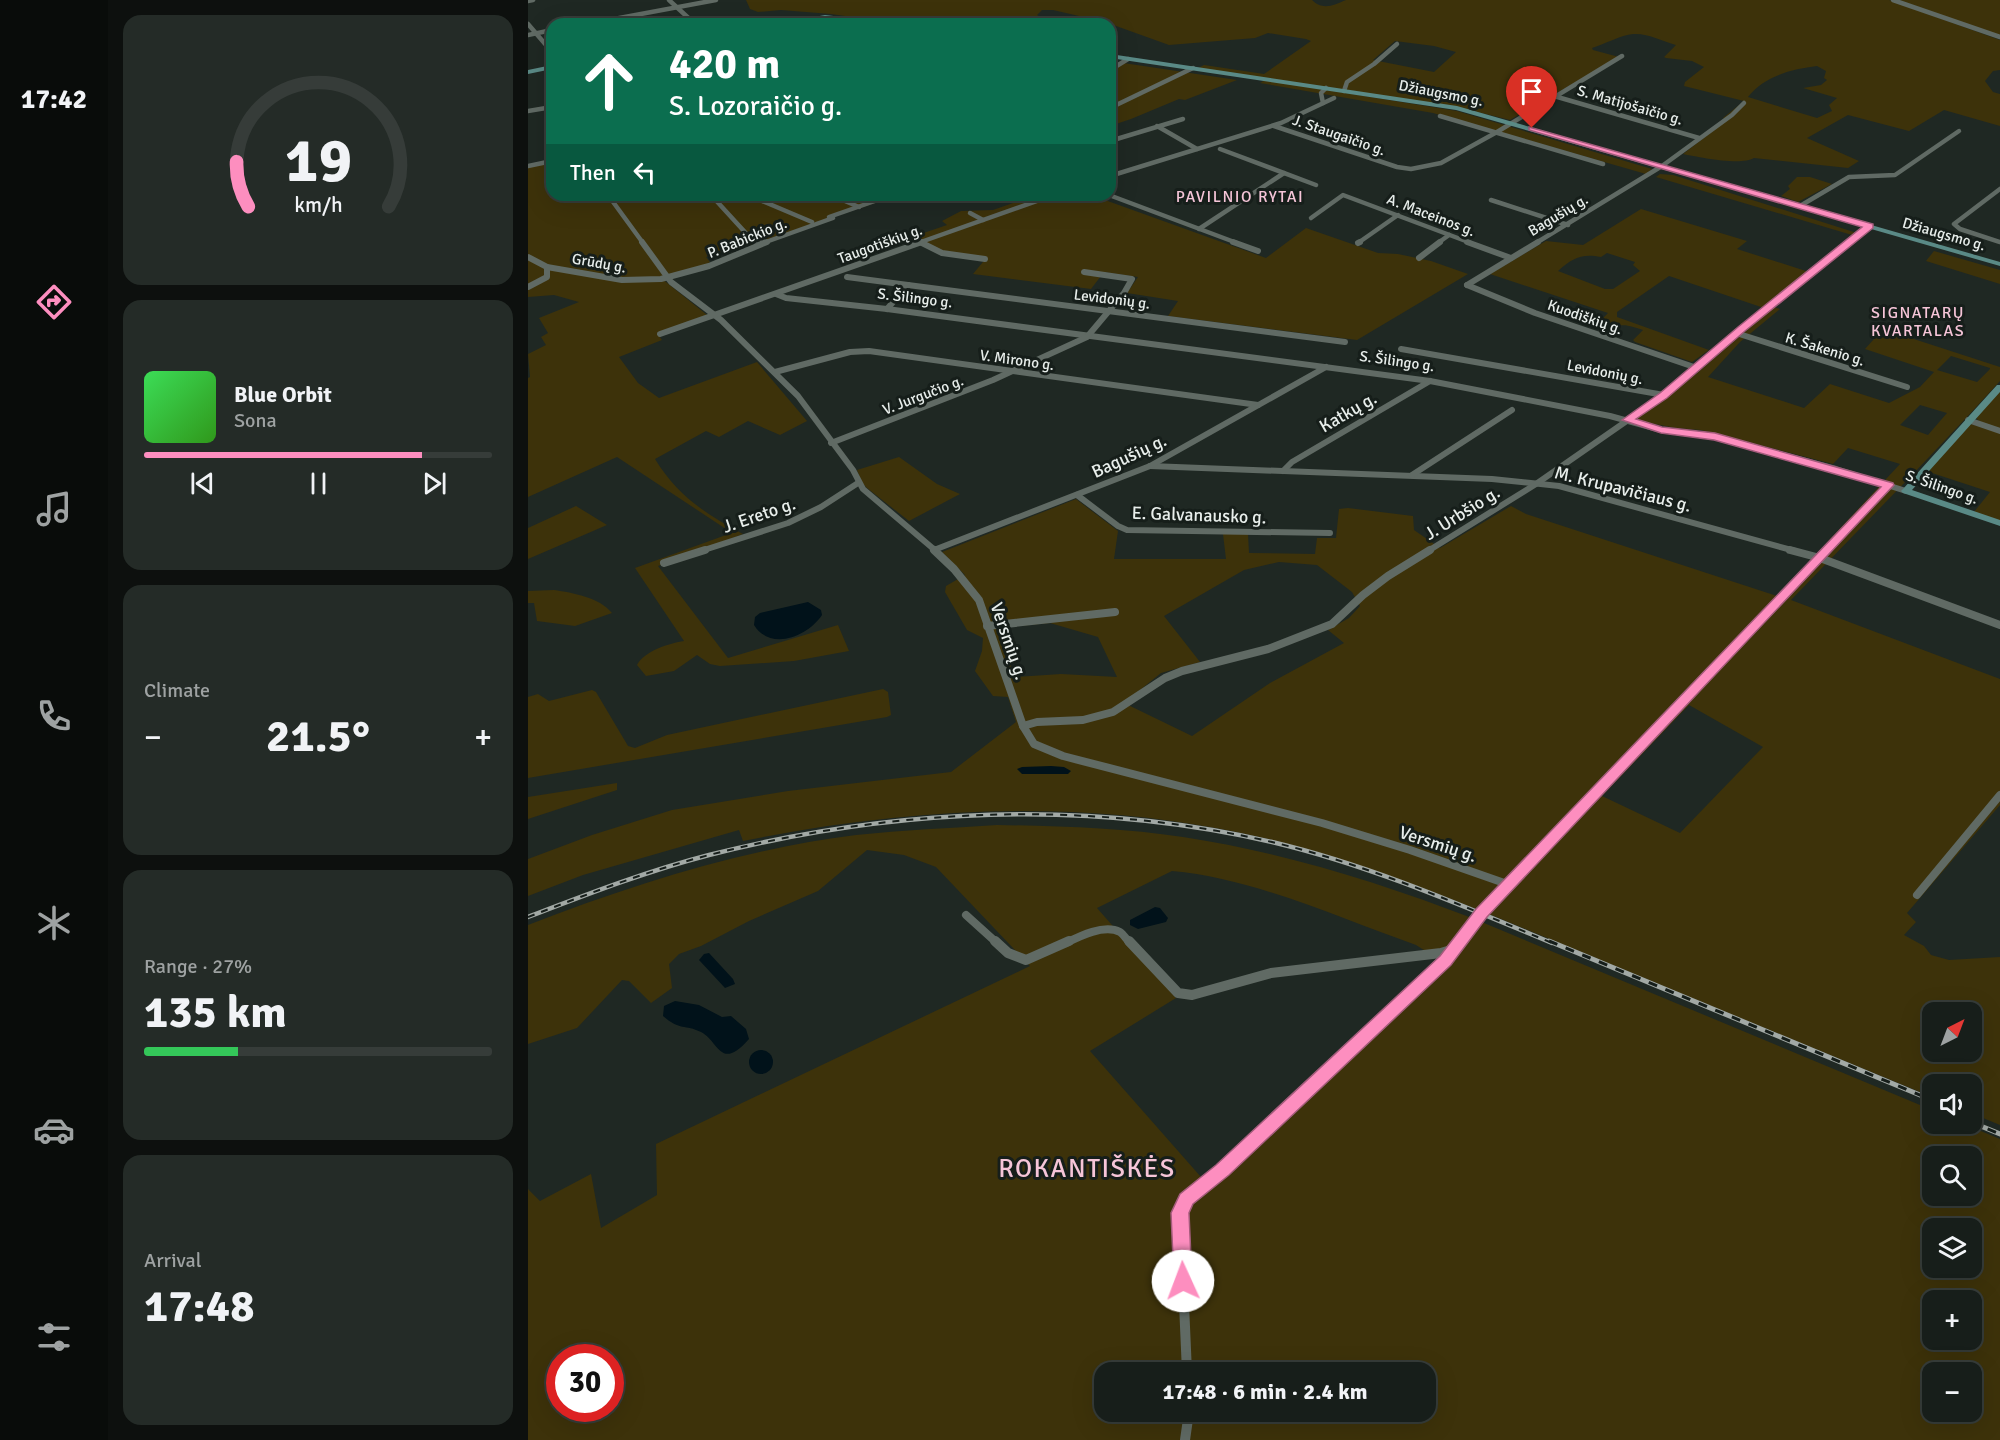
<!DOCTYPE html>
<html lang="en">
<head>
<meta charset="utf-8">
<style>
  :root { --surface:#171e1a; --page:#242b27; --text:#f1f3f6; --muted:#9ea2a2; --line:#363c39; --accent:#fd8ebf }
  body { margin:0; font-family:Signika,sans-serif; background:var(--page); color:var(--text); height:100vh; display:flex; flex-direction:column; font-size:22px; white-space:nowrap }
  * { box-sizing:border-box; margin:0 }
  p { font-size:20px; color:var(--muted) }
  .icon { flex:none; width:33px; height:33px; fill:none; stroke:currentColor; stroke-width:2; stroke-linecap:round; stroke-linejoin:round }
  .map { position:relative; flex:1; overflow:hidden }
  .panel { display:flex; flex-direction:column; gap:15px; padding:15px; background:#0d100e; width:420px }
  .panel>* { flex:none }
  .banner { position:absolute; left:18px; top:18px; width:570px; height:183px; border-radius:18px; box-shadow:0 6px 24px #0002,0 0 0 2px var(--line); background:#0b6e4f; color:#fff; overflow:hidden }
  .needle { width:39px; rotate:42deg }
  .tools { position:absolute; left:1394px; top:1002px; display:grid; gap:12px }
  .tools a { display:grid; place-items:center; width:60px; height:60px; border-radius:12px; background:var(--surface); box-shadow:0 6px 24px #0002,0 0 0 2px var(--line); font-size:30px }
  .speed { position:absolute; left:18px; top:1344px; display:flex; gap:12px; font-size:30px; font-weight:700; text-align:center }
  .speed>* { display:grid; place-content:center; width:78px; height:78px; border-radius:50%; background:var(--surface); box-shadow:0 6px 24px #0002,0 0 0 2px var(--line); line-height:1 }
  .speed .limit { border:9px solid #d22; background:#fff; color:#111 }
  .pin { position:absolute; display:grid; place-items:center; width:51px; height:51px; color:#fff; margin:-62px -26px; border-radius:50% 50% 50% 0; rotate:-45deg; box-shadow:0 0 6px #0007 }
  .pin .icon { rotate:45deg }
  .me { position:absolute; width:66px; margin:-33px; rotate:358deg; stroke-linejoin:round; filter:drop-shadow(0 0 4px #0008) }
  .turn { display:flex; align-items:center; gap:21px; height:126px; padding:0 24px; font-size:27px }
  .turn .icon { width:78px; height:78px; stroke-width:2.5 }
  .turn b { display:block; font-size:42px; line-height:51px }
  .then { display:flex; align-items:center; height:57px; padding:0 24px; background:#0003; gap:12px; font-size:22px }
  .big { font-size:45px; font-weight:700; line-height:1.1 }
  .panel .tile { flex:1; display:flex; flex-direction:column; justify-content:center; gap:9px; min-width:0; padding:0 21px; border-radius:18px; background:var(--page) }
  .panel .dial { align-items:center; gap:0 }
  .dial svg { height:156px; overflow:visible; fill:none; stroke:var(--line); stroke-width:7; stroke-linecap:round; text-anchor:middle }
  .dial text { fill:var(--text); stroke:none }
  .song { display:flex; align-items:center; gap:18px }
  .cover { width:72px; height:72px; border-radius:9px; background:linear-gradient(135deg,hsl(130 70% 55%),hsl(110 70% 35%)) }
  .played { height:6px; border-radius:3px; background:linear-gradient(90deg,var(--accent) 80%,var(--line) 80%) }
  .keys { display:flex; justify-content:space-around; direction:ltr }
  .heat { display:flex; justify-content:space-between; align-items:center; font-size:33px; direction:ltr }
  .charge { height:9px; border-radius:4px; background:linear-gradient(90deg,#34c759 27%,var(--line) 0) }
  .trip { position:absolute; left:566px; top:1362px; width:342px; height:60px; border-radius:18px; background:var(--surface); box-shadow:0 6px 24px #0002,0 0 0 2px var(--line); font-weight:700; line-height:60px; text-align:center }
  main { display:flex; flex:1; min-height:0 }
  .dock { display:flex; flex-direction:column; width:108px; justify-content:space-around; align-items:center; background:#090c0a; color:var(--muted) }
  .dock .icon { width:42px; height:42px }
  .dock .selected { color:var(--accent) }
  .dock b { font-size:27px; color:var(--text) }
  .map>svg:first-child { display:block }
</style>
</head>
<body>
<main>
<nav class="dock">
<b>17:42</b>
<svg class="icon selected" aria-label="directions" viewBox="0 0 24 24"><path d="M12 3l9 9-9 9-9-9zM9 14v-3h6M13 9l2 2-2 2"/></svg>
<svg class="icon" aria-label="music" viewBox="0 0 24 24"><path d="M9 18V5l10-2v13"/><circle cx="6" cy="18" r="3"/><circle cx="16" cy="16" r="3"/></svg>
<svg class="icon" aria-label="phone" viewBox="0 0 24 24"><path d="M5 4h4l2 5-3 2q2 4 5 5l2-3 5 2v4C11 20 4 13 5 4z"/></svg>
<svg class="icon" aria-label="climate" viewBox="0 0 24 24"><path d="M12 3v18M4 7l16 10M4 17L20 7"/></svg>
<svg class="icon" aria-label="car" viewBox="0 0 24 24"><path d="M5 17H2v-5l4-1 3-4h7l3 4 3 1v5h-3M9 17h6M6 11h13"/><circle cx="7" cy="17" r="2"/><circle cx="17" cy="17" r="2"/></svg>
<svg class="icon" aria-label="filters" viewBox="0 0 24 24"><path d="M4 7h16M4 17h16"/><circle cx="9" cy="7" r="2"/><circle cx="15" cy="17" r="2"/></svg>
</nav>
<section class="panel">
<div class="tile dial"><svg viewBox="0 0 100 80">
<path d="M14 69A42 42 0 1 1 86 69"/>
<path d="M14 69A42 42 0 0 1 8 46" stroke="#fd8ebf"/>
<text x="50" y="56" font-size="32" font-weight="700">19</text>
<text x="50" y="72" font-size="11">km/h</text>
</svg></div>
<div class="tile">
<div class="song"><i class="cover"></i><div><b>Blue Orbit</b><p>Sona</p></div></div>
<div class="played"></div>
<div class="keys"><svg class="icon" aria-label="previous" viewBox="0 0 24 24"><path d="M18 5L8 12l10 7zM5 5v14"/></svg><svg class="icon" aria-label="pause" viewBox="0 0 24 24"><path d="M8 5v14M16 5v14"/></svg><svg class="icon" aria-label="next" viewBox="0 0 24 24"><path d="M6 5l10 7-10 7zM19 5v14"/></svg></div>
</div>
<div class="tile"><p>Climate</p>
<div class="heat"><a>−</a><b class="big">21.5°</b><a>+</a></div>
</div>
<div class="tile"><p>Range · 27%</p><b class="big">135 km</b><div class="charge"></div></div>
<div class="tile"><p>Arrival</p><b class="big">17:48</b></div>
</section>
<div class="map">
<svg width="1472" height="1440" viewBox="0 0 1472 1440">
  <rect width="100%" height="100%" fill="#1f2823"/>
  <g fill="#3d320a" fill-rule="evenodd">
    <path d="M218 0H784C795 11 806 5 818 0H1361L1472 40V70L1465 71 1457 81 1465 92 1472 94V126L1416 110 1381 131 1320 115 1279 138 1331 161 1320 168 1226 158C1213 166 1170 157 1155 154L1199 120 1195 118 1216 101 1156 86 1157 82 1176 67 1164 61 1138 58 1136 57 1148 45C1134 41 1120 33 1105 34 1093 35 1077 44 1064 48L1065 50 1091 57 982 120 925 106 670 68 676 65 736 74 783 41 778 39 740 33 727 38 641 45 577 22 525 10H514L509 15 526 24H372L303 14 253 10 230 12 222 9ZM867 41 906 46 928 52 906 72 845 60ZM1289 66 1298 71 1296 78 1299 80 1293 85 1275 88 1309 98 1301 105 1304 111 1289 118 1220 97C1236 76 1264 69 1289 66Z"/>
    <path d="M1371 0H1472V36Z"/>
    <path d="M582 61 709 80 657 100 651 99 603 119 582 126Z"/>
    <path d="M737 80 929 111 1124 169 1118 174 905 113 732 83Z"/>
    <path d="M24 160V195H371L228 243 178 257 182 262 179 264 133 278 179 315 129 333 134 340 91 357 110 383 131 398 229 362 279 421 252 435 220 421 191 437 178 431 127 459C149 495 177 514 215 534L130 566 200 658 310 625 321 651 266 661 192 666 182 664 169 655 146 671 118 676 109 665C116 651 142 643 156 641L107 568 198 535 201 531 89 457 0 497V378L2 377 0 354 18 345 13 337 20 333 11 318 51 302 26 295 0 297V165Z"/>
    <path d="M1132 174 1145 175 1329 233 1324 235 1128 177Z"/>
    <path d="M1269 177H1282L1304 184 1270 202 1253 196 1262 189 1260 186Z"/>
    <path d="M494 195H563L738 258 778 228 850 253 870 254 903 261 940 274 829 340 640 316 650 301 599 293 610 277 576 272 563 289 445 274 459 257 414 251 384 237 419 225 414 221 433 211 465 210 499 198Z"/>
    <path d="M1113 209 1219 241 1209 249 1281 272 1236 308 1141 276 1089 312V317L1181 350 1164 362 1107 342 1105 340 1115 330C1101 326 1092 321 1080 332L1066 327 1080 313 962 274 1018 241 1055 245ZM1079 253 1107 262 1105 265 1112 271 1085 289H1077L1030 271C1044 258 1054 253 1073 257Z"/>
    <path d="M1406 251 1472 270V284L1398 261Z"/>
    <path d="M1246 307 1252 309 1212 342 1180 377 1276 408 1302 384 1361 403 1392 387 1406 372 1337 349 1355 329 1472 367V381C1404 456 1333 527 1263 600L1472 679V805L1379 913 1388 922 1376 935 1396 946 1403 955 1421 960 1472 957V1125L1443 1113V1084H1404V1097C1285 1048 1166 999 1046 949 931 902 816 852 693 829 534 799 373 809 215 841L211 830 55 875 0 896V859L64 835 144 810 260 791 423 772 488 722 480 697 465 696 447 671 454 651 455 638 439 630 417 592 418 586 437 575 414 552 548 499 590 531 586 559H698L695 534H720L721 553 787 554 789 538H808L811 509 820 508 885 516 886 530 912 548 983 506 998 514 1249 596 1372 464 1320 448 1305 464 1173 430 1148 428 1106 420 1168 374ZM1423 356 1462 368V369L1449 382 1409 370ZM1392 405 1419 413 1400 435 1372 425ZM751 562 789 565 824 592 832 606 821 618 800 630 816 643 742 683 664 736 596 703 633 673 672 662 636 616 716 570ZM522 623 570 637 589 677 533 674 487 677 470 628ZM1161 705 1235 747 1152 833 1074 796ZM1404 1012H1443V1052H1404Z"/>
    <path d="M1472 391V429L1453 423 1447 417Z"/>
    <path d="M1443 424 1472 433V521L1446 512 1462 492 1398 471 1440 425Z"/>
    <path d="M371 457 409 484 432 494 381 521 339 488 334 483 329 470Z"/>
    <path d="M48 506 79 525 0 559V528Z"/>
    <path d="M26 590C45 593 71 597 84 613L47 626 9 621 6 603H0V591Z"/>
    <path d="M355 689 360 692 363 715 359 717 0 778V697L10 694 21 701 64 690 68 692 100 746 107 748 139 735Z"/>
    <path d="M89 783V790L0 819V797Z"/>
    <path d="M469 825C531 826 594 828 655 837 754 852 850 882 944 918L1404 1110V1124H1436L1472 1139V1440H0V1189L12 1201 63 1174 73 1228 129 1195 128 1144 502 966 408 867 376 855 339 850 290 891 221 921 173 946 151 954 141 964 144 988 123 1003 101 981 94 980 49 1028 0 1044V925C106 884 216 849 328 835 375 830 422 828 469 825ZM644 871C725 878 811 918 888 945L910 959 824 1055 680 1185 562 1051 648 998 569 908ZM1404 1156H1443V1196H1404ZM1404 1228H1443V1268H1404ZM1404 1300H1443V1340H1404ZM32 1358H82V1408H32ZM576 1372H897V1412H576ZM1404 1372H1443V1412H1404Z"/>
  </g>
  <g fill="#01121a">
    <path d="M280 602 293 610 294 615C280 636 243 652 226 625L227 617 232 613Z"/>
    <path d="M523 766 536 767 543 771 540 774H494L489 769 494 767Z"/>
    <path d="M627 907 632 908 640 918 638 922 610 929 602 925V920Z"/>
    <path d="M181 953 205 979 207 984 197 988 171 960 176 954Z"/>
    <path d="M147 1001 171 1005 194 1017 203 1016 218 1029 221 1039C192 1072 191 1041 173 1032 157 1024 152 1031 135 1016L136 1006Z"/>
    <circle cx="233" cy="1062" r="12"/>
  </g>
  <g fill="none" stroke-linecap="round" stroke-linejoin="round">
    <g stroke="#606a64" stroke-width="4.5">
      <path d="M141 0 167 24"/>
      <path d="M1365 0 1472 37"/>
      <path d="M0 1 5 0"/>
      <path d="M0 24 24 52"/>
      <path d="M59 24 188 0"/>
      <path d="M0 35 24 30"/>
      <path d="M582 70 600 59"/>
      <path d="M816 91 819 82 846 64 869 44"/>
      <path d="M1026 96 1171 138"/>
      <path d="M795 103 793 93 798 88"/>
      <path d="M582 108 665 68"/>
      <path d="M0 111 24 107"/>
      <path d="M912 116 1075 164"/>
      <path d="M629 126 669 149"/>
      <path d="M746 126 869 167 883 169 913 163 969 132 1094 56"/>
      <path d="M582 141 655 119"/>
      <path d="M692 149 788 185"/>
      <path d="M0 166 24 161"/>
      <path d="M582 176 753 123 806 98"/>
      <path d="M1472 189 1426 224 1432 229 1472 242"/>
      <path d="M80 195 115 243"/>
      <path d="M183 195 226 242 235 239"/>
      <path d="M220 195 284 222"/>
      <path d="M303 195 331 207"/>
      <path d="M581 195 709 243"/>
      <path d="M963 200 1040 225"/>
      <path d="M1272 206 1321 177 1367 175 1431 131"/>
      <path d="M442 213 455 220"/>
      <path d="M301 217 364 195"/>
      <path d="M783 218 815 195 943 243"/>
      <path d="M671 229 756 173"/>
      <path d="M392 242 394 243"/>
      <path d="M235 243 305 218"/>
      <path d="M390 243 526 195"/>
      <path d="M830 243 870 215"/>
      <path d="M910 243 921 235"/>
      <path d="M1008 243 1134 166 1204 115 1216 103"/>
      <path d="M1320 243 1341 226"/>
    </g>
    <g stroke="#606a64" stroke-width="6">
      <path d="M114 242 143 282 193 320 270 396 325 470 335 489 408 551"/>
      <path d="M392 242 414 253 457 259"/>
      <path d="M705 242 730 251"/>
      <path d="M939 242 983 258"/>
      <path d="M830 243 832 242"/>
      <path d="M0 257 19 267 94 280 133 279 181 266 239 242"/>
      <path d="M891 258 912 242"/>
      <path d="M319 277 380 285"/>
      <path d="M939 285 1010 242"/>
      <path d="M939 285 1007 313 1169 368"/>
      <path d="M0 287 19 277V267"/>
      <path d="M248 294 258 298 359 309 902 381 1082 416 1133 430 1187 437 1308 469 1378 491"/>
      <path d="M359 309 380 285 817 342"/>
      <path d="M1208 333 1379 387"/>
      <path d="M132 334 394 242"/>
      <path d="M873 349 1136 395"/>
      <path d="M247 372 322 352 341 351 730 405"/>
      <path d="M1440 420 1472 431"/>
      <path d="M303 443 465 380 559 337 596 293 604 279 556 272"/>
      <path d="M622 466 964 479 1031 486 1267 551"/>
      <path d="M755 471 764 462 902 381"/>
      <path d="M884 475 984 410"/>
      <path d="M549 495 590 526 599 530 802 533"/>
      <path d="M406 550 622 466 798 367"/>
      <path d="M173 551 260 523 293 507 330 483"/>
      <path d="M900 551 1008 484 1136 395 1213 329 1322 242"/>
      <path d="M1298 551 1361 485"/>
    </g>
    <g stroke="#606a64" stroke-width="8">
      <path d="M406 550 426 569 451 600 495 726 506 744 535 756 794 823 882 850 982 885"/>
      <path d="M1262 550 1292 558 1472 625"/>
      <path d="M136 563 177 550"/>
      <path d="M459 626 587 612"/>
      <path d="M495 726 509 722 555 720 585 712 637 678 654 671 740 649 804 624 835 595 860 576 902 550"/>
      <path d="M1389 895 1472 795"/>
      <path d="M438 915 469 943"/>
      <path d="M538 943C552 936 576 924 592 932 595 934 599 940 602 943"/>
      <path d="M931 943 954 913 1300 550"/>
    </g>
    <g stroke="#606a64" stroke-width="10">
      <path d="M467 941 480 953 498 960 541 941"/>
      <path d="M601 941 650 993 664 995 743 973 913 953 926 949"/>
      <path d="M659 1372 652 1213 658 1199 694 1170 918 960 932 941"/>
      <path d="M657 1440 661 1412"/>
    </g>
    <g fill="#5a8a86" fill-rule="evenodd">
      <path d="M297 15 356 22 359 24C338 24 317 18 297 19 281 19 265 24 249 24Z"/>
      <path d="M582 54 929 106 1472 262V266L928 110 582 58Z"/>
      <path d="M24 65V69L0 74V70Z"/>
      <path d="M1469 385H1472V392L1384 490 1472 520V526L1375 493 1373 491 1375 489Z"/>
    </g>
    <g stroke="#a2a9a5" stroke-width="4.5">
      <path id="rail-far1" d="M0 917C60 894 119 871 181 855 366 808 558 799 744 842 841 865 933 905 1024 943"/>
    </g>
    <g stroke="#a2a9a5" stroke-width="5">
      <g id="rail">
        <path d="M1021 941 1404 1100"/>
        <path d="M1443 1122 1472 1134"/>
      </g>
    </g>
    <use href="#rail-far1" stroke="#161e1a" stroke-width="2" stroke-dasharray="7" stroke-linecap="butt"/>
    <use href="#rail" stroke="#161e1a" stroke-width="3" stroke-dasharray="9" stroke-linecap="butt"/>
  </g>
  <path fill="#fd8ebf" stroke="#a45c7c" stroke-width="1.5" d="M1001 127 1345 224V228L1217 331 1139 398 1108 419 1134 427 1187 433 1365 483 1366 485 959 917 923 965 701 1175 665 1204 661 1213 664 1281 662 1287 655 1289 649 1287 646 1281 643 1213 652 1194 688 1165 912 956 948 909 1353 487 1186 440 1133 433 1094 420 1132 393 1210 327 1334 227 1001 130Z"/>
  <g text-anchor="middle" stroke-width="6" stroke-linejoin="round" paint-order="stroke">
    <g font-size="15" fill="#e8eeeb" stroke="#161e1a">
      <text transform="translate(913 93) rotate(11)" y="5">Džiaugsmo g.</text>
      <text transform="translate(1102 105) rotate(16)" y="5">S. Matijošaičio g.</text>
      <text transform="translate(811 135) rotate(19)" y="5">J. Staugaičio g.</text>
      <text transform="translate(903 215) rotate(21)" y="5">A. Maceinos g.</text>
      <text transform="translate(1030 215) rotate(-31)" y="5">Bagušių g.</text>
      <text transform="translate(1416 234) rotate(16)" y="5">Džiaugsmo g.</text>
      <text transform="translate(219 238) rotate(-22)" y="5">P. Babickio g.</text>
      <text transform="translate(352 244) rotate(-20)" y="5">Taugotiškių g.</text>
      <text transform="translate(71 263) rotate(10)" y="5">Grūdų g.</text>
      <text transform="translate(387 298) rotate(7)" y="5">S. Šilingo g.</text>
      <text transform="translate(584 299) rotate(7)" y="5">Levidonių g.</text>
      <text transform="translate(1057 317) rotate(19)" y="5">Kuodiškių g.</text>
      <text transform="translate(1297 349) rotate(17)" y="5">K. Šakenio g.</text>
      <text transform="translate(489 360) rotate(8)" y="5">V. Mirono g.</text>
      <text transform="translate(869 361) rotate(8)" y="5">S. Šilingo g.</text>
      <text transform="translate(1077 372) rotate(11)" y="5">Levidonių g.</text>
      <text transform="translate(395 395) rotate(-21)" y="5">V. Jurgučio g.</text>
      <text transform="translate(1414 487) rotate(19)" y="5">S. Šilingo g.</text>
    </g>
    <g font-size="16" letter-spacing="1.5" fill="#f6c5d8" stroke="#161e1a">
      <text x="712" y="202">PAVILNIO RYTAI</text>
      <text x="1390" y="318">SIGNATARŲ<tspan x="1390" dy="18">KVARTALAS</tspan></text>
    </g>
    <g font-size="18" fill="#e8eeeb" stroke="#161e1a">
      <text transform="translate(820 412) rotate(-30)" y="6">Katkų g.</text>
      <text transform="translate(601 456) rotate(-25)" y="6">Bagušių g.</text>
      <text transform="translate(1095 489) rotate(14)" y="6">M. Krupavičiaus g.</text>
      <text transform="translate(934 513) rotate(-32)" y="6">J. Urbšio g.</text>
      <text transform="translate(231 515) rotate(-19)" y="6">J. Ereto g.</text>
      <text transform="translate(671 515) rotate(2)" y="6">E. Galvanausko g.</text>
      <text transform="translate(481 641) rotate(71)" y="6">Versmių g.</text>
      <text transform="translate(910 844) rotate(18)" y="6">Versmių g.</text>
    </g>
    <g font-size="26" letter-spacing="1.5" fill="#f6c5d8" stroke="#161e1a">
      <text x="559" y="1177">ROKANTIŠKĖS</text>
    </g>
  </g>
</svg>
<div class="tools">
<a><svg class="needle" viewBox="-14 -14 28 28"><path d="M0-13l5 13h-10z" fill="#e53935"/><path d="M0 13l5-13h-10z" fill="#9ea2a2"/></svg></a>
<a><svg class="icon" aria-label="sound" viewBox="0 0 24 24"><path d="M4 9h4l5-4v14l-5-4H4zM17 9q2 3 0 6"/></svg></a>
<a><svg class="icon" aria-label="search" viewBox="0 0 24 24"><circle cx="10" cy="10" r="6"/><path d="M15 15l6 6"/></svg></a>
<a><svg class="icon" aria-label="layers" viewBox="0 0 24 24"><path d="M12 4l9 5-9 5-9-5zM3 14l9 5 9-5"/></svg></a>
<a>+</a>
<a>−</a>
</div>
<div class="speed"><div class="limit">30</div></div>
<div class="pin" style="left:1004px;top:128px;background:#d93025"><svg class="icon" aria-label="arrive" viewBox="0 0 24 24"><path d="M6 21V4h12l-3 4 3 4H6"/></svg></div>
<svg class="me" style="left:655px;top:1281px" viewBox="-20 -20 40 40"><circle r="19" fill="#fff"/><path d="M0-13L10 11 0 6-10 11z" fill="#fd8ebf"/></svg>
<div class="trip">17:48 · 6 min · 2.4 km</div>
<div class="banner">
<div class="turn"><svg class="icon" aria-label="ahead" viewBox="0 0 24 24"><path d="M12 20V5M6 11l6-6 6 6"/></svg><div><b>420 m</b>S. Lozoraičio g.</div></div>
<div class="then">Then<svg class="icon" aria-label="left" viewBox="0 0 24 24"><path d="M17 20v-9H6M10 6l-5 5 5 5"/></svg></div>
</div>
</div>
</main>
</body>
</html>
